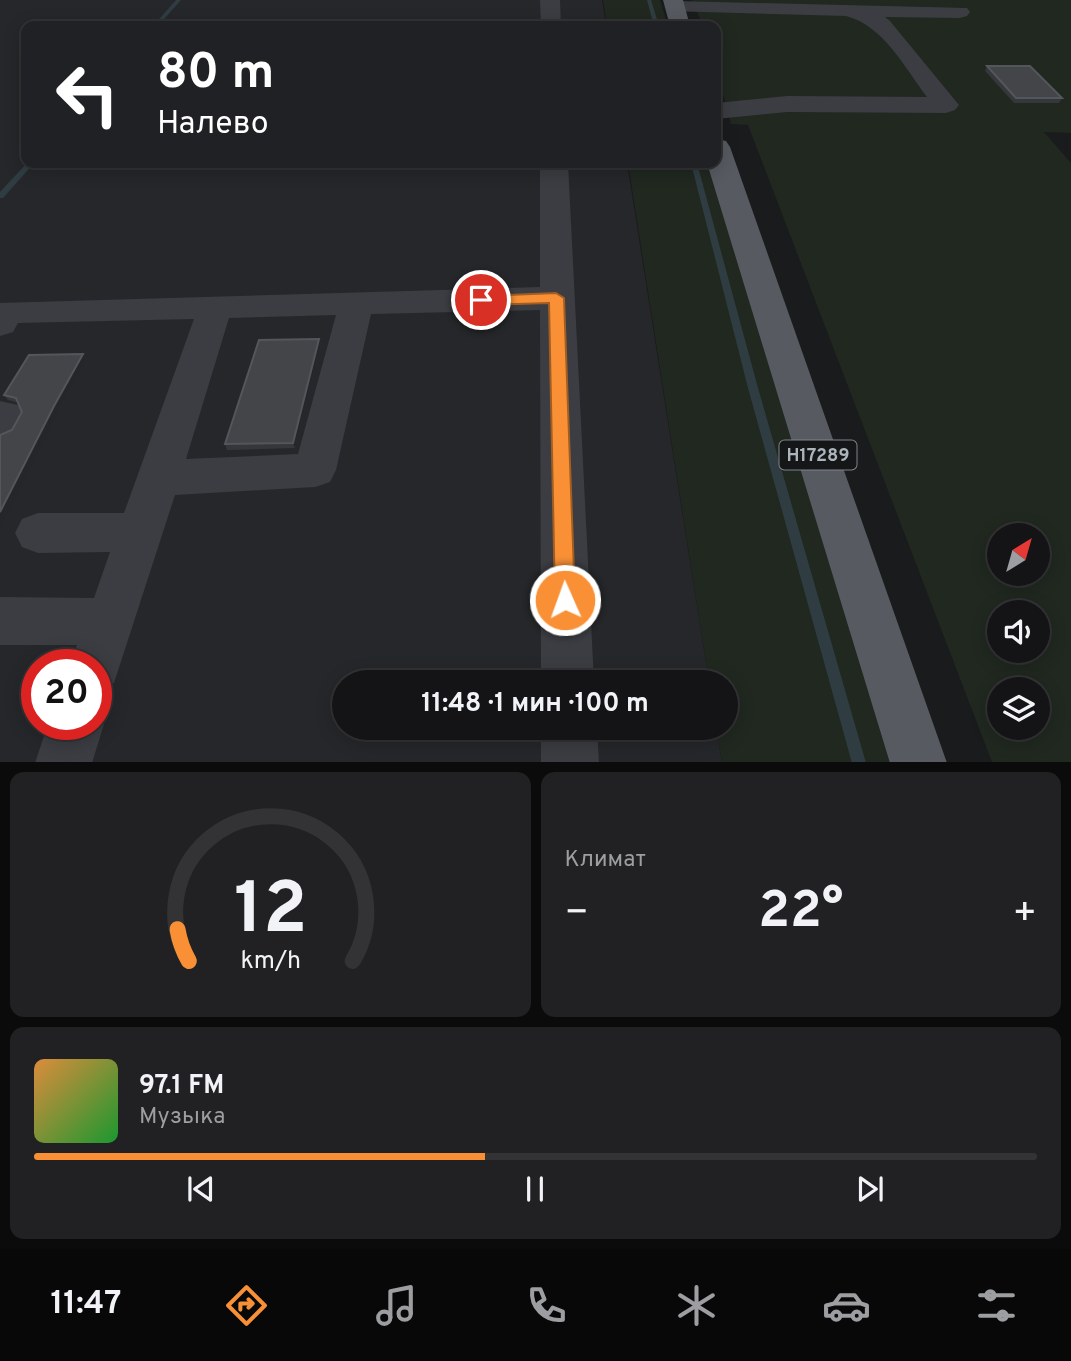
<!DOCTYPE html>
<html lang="ru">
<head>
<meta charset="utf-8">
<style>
  :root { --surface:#141416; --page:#212123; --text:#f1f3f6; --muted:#9d9ea1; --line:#333335; --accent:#f99035 }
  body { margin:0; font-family:Overpass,sans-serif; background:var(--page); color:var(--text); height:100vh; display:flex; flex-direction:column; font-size:26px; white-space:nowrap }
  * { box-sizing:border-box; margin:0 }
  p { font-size:23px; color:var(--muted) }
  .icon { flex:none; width:38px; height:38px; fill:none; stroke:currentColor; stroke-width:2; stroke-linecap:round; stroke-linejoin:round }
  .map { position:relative; height:762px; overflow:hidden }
  .side { display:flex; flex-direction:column; gap:10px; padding:10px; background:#0b0b0c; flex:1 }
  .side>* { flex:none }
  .hud { position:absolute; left:21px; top:21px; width:700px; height:147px; border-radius:14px; box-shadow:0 4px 18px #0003,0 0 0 2px var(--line); background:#202124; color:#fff; overflow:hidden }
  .needle { width:46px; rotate:37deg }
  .controls { position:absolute; left:987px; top:523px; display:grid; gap:14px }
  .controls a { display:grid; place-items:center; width:63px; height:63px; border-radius:50%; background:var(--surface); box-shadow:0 4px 18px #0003,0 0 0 2px var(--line); font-size:35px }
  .speed { position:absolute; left:21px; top:649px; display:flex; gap:14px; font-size:35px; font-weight:700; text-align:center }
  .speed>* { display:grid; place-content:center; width:91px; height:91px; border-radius:50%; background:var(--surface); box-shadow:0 4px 18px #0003,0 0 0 2px var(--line); line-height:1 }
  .speed .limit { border:10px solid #d22; background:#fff; color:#111 }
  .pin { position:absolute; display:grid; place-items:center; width:60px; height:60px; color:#fff; margin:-30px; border:4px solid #fff; border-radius:50%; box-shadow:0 2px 7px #0007 }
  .me { position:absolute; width:77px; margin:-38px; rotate:358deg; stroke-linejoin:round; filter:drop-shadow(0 0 5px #0008) }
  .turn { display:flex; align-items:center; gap:24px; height:147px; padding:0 21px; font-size:32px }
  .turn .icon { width:91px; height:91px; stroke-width:2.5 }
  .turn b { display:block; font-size:49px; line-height:60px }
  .big { font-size:52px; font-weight:700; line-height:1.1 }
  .side .card { flex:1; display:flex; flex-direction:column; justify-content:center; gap:10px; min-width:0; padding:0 24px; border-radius:14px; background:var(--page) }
  .side .dial { align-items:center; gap:0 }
  .dial svg { height:182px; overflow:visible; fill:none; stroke:var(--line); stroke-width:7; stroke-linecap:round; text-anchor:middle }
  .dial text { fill:var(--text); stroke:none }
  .song { display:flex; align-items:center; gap:21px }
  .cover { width:84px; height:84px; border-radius:10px; background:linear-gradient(135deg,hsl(30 70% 55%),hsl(130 70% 35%)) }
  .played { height:7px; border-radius:4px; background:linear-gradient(90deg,var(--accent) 45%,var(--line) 45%) }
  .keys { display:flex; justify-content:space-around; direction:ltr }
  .heat { display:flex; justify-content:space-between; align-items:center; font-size:38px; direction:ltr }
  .side .tiles { flex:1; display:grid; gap:10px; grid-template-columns:1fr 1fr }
  .card:last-child { grid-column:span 2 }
  .trip { position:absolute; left:332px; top:670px; width:406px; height:70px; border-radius:35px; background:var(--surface); box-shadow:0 4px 18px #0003,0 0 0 2px var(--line); font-weight:700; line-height:70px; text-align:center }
  .dock { display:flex; height:112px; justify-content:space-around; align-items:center; background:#080809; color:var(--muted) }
  .dock .icon { width:49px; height:49px }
  .dock .selected { color:var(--accent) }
  .dock b { font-size:32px; color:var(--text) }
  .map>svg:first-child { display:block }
</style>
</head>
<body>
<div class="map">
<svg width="1071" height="763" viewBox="0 0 1071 763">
  <rect width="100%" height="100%" fill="#1a1b1d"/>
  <path fill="#26272a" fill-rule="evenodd" d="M0 0H602L606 26H26V163H627L709 682H345V728H716L722 762H0ZM37 665H96V724H37Z"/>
  <g fill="#202820" fill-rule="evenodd">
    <path d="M603 0H660L668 26H607Z"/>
    <path d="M692 0H1071V133L1044 132 1071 163V762H992L748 125 731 124 716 68V26H703ZM999 536H1038V574H999ZM999 612H1038V651H999ZM999 690H1038V728H999Z"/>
    <path d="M628 163H708L892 762H722L716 728H726V682H709Z"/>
  </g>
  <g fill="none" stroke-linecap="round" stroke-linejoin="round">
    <g fill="#2f3d42" fill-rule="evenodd">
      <path d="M176 0H181L158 26H153Z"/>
      <path d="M647 0H651L659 26H654Z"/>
      <path d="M27 163H34L3 198H0V192Z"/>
      <path d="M691 163H697L758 388 866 763H852L748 388Z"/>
    </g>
    <g fill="#3b3d42" fill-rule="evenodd">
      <path d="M540 0H560L561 26H541Z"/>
      <path d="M675 1 967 8 970 12 967 16 960 18 885 17 890 21 959 105 955 110 946 113 787 112 716 119V103L787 96 927 97C904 67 884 26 846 16L668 11 665 7 668 3Z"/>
      <path d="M540 163H568L594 682H541L540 310 371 314 336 470 330 482 315 487 175 495 114 683 96 690V665H70L77 645H0V597L94 598 110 552 38 553 22 547 15 533 22 519 38 513H124L194 319 18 323 13 332 0 336V303L540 287ZM336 315 298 454 186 459 229 318Z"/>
      <path d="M0 401 18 405 24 416 14 434 0 438Z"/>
      <path d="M96 706 104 724 92 763H35L48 724H96Z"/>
      <path d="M541 728H597L599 763H541Z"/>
    </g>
    <g fill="#575b61" fill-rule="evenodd">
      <path d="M663 0H683L690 26H670Z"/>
      <path d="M716 139 726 141 730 147 947 763H890L707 163H716Z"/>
    </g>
  </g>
  <g fill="#36373b">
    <path d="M987 66 1062 98 1059 103H1014L985 71Z"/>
    <path d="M319 339 321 344 295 448 227 450 225 444Z"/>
    <path d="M83 354 87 360 58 412 12 430 22 412 19 403 8 400 4 395Z"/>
  </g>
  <g fill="#252629">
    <path d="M319 339 321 344 295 448 293 443Z"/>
    <path d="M83 354 87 360 58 412 0 527V512L54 406Z"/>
  </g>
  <g fill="#434549" stroke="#53565b" stroke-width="2">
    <path d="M987 66H1030L1062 98H1016Z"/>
    <path d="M319 339 293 443 225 444 259 340Z"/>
    <path d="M83 354 54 406 0 512V435L12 430 22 412 16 398 4 395 29 355Z"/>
  </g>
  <path fill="#f99035" stroke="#a25e22" stroke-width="2" d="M556 293 564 298 575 600 572 607 565 609 558 607 555 600 549 303 481 305 474 300 481 296Z"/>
  <g text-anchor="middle" stroke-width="7" stroke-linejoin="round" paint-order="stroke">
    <rect fill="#151618" stroke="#7f858b" stroke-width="2" x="779.5" y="440.5" width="77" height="29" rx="5"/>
    <g font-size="18" font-weight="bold" fill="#acb4bc">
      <text x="818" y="461">Н17289</text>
    </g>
  </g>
</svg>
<div class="controls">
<a><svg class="needle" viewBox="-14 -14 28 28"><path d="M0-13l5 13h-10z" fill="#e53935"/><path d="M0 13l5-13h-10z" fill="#9d9ea1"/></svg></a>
<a><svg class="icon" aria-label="sound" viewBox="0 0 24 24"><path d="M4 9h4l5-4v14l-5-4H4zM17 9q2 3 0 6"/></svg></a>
<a><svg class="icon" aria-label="layers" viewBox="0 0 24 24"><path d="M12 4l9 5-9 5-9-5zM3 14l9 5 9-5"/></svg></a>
</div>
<div class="speed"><div class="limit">20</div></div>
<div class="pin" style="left:481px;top:300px;background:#d93025"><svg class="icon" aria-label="arrive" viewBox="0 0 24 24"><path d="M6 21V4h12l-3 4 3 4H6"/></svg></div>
<svg class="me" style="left:565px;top:600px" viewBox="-20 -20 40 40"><circle r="17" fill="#f99035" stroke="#fff" stroke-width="3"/><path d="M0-11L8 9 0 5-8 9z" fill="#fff"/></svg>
<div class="trip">11:48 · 1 мин · 100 m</div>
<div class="hud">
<div class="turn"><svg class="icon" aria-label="left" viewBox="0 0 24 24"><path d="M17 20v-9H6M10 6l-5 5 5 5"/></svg><div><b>80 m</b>Налево</div></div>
</div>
</div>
<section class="side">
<div class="tiles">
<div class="card dial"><svg viewBox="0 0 100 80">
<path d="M14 69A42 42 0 1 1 86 69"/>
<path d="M14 69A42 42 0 0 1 9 55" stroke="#f99035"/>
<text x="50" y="56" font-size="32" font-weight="700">12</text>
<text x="50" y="72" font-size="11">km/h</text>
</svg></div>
<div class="card"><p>Климат</p>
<div class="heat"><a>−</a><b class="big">22°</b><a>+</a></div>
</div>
<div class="card">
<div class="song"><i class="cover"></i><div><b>97.1 FM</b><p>Музыка</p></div></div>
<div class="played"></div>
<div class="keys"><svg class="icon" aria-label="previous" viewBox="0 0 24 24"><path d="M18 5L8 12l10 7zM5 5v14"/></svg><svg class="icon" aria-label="pause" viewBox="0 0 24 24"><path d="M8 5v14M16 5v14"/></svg><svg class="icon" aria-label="next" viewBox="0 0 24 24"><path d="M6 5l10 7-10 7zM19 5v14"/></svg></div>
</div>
</div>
</section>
<nav class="dock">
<b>11:47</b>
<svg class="icon selected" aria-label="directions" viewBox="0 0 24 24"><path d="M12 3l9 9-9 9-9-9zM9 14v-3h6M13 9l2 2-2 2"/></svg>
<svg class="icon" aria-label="music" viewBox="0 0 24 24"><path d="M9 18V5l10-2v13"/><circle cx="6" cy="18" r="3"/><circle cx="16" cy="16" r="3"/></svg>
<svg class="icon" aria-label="phone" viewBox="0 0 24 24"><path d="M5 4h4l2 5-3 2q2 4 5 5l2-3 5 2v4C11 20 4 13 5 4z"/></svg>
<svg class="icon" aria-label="climate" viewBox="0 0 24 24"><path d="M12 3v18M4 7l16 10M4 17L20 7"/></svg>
<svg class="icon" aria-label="car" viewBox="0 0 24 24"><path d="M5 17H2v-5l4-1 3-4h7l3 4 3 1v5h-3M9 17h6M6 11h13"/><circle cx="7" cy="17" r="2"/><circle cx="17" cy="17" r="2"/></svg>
<svg class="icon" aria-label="filters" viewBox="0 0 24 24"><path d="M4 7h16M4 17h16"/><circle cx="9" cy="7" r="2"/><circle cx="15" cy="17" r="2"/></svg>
</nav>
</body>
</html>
